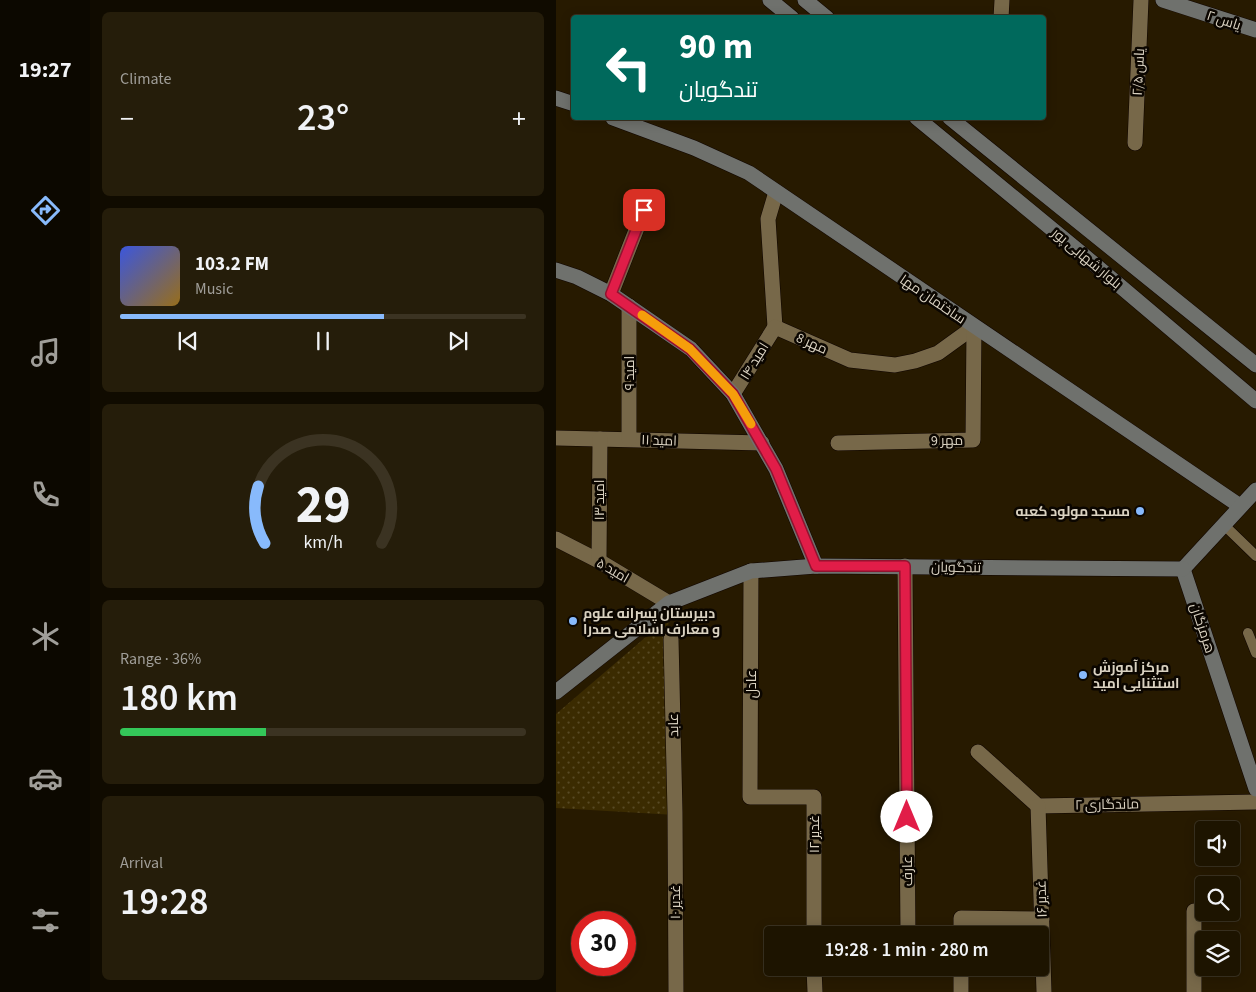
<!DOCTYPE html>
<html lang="en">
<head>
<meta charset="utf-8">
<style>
  :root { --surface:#1d1400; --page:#251d0a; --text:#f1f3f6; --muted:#a09e99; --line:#3b3322; --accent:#88bafc }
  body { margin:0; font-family:"Source Sans 3",Cairo,sans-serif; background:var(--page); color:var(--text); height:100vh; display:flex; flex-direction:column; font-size:19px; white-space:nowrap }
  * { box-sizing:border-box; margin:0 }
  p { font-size:16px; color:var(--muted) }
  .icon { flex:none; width:28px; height:28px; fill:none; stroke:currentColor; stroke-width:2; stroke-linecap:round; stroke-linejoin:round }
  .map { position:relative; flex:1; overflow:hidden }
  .drawer { display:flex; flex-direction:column; gap:12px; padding:12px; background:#100b00; width:466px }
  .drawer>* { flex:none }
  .banner { position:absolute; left:15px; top:15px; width:475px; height:105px; border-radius:5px; box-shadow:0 2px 12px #0003,0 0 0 1px var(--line); background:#00695c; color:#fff; overflow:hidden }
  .fabs { position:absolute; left:639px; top:821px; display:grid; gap:10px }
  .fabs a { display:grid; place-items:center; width:45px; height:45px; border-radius:5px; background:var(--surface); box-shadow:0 2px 12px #0003,0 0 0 1px var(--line); font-size:25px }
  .speed { position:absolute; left:15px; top:911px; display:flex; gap:10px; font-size:25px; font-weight:700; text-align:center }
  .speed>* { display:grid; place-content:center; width:65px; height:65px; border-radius:50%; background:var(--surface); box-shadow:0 2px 12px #0003,0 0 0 1px var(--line); line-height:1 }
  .speed .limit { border:8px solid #d22; background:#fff; color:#111 }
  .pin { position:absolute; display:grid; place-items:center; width:42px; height:42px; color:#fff; margin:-21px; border-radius:10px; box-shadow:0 2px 8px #0006 }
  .me { position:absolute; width:55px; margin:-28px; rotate:0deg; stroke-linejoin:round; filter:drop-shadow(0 0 4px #0008) }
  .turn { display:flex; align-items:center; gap:18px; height:105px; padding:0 25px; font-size:22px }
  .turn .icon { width:65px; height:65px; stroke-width:2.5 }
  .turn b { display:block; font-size:35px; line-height:42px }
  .big { font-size:38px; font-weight:600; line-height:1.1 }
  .drawer .card { flex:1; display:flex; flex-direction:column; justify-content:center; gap:8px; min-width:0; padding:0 18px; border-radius:8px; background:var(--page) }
  .drawer .dial { align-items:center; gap:0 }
  .dial svg { height:130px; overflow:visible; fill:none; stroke:var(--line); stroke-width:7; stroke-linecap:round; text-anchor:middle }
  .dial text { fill:var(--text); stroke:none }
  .song { display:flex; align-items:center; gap:15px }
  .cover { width:60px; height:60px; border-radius:8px; background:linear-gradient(135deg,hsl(230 70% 55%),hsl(40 70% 35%)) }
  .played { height:5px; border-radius:2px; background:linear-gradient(90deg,var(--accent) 65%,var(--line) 65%) }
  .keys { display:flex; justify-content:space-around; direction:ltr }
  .heat { display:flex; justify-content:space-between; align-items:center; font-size:28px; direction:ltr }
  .charge { height:8px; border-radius:4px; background:linear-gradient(90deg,#34c759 36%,var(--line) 0) }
  .trip { position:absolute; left:208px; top:926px; width:285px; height:50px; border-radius:5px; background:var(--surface); box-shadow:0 2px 12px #0003,0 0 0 1px var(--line); font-weight:600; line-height:50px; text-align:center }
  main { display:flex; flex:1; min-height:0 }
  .tabs { display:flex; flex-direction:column; width:90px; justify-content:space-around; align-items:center; background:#0c0800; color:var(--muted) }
  .tabs .icon { width:35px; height:35px }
  .tabs .selected { color:var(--accent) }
  .tabs b { font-size:22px; color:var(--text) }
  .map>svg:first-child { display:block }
</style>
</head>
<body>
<main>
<nav class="tabs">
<b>19:27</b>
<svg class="icon selected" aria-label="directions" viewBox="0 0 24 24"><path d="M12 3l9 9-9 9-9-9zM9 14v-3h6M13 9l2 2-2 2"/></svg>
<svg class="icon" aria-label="music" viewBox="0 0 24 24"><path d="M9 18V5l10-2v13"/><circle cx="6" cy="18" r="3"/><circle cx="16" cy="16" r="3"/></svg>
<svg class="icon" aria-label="phone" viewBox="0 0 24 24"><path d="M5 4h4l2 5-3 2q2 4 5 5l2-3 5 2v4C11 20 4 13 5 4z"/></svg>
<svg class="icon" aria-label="climate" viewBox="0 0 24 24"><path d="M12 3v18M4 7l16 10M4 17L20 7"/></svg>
<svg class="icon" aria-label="car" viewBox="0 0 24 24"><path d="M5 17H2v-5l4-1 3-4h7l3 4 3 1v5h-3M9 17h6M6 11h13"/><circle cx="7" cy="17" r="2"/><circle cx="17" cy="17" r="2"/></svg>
<svg class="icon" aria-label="filters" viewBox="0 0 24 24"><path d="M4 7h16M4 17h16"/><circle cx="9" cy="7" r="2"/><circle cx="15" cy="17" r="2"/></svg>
</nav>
<section class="drawer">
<div class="card"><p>Climate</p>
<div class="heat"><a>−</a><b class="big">23°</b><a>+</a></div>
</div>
<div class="card">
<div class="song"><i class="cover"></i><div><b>103.2 FM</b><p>Music</p></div></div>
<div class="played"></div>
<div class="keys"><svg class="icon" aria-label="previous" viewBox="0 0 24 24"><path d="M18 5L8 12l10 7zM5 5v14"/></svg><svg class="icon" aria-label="pause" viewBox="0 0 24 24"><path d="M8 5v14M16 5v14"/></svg><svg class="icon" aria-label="next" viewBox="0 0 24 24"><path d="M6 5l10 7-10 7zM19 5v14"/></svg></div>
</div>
<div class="card dial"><svg viewBox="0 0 100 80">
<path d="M14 69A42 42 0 1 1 86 69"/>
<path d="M14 69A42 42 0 0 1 10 34" stroke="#88bafc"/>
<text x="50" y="56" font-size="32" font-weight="700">29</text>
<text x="50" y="72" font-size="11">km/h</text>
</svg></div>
<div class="card"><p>Range · 36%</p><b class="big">180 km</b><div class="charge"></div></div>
<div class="card"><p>Arrival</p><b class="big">19:28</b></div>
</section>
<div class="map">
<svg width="700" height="992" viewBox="0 0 700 992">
  <defs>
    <pattern id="grass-dots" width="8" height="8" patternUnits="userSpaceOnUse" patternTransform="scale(1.25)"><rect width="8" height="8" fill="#3b2b01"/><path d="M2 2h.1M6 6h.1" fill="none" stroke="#574924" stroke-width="1.8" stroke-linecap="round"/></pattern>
  </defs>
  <rect width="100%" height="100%" fill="#271a00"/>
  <path fill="url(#grass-dots)" d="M112 618 120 815 0 808V714Z"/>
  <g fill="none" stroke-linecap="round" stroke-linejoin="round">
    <g stroke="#0f0500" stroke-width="11">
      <g id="lane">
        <path d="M667 524 700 556"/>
        <path d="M692 633 700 653"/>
      </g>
    </g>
    <g stroke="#0f0500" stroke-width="16">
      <g id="street">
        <path d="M445 18 446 0"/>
        <path d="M579 143 585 0"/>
        <path d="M55 294 88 210"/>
        <path d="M219 327 294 360 339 365 359 361 382 353 418 327"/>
        <path d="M219 327 212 219 220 192"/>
        <path d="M177 394 219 327"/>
        <path d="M0 438 206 443"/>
        <path d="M73 439V306"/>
        <path d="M282 443 417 440 418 327"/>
        <path d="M0 539 43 561 113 603"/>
        <path d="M43 561 44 439"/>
        <path d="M349 566 352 935"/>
        <path d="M195 571 194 797H258V935"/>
        <path d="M115 639 119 812 120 992"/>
        <path d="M422 752 482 806 700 802"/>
        <path d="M482 806 488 992"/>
        <path d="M638 911V992"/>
        <path d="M405 935V918L486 919"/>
        <path d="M258 968 259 992"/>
        <path d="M405 968V992"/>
      </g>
    </g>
    <g stroke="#0f0500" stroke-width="16">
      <g id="secondary">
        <path d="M214 0 236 18"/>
        <path d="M249 0 271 18"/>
        <path d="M607 0 700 30"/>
        <path d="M0 98 18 104"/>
        <path d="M57 118 138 148 193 173 684 506"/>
        <path d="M361 118 525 253 700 401"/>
        <path d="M394 118 700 365"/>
        <path d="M0 270 21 277 55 294 135 349 177 394 220 469 260 566"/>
        <path d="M627 569 700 789"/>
        <path d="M627 569 700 490"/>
        <path d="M0 692 113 603 195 571 260 566 627 569"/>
      </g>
    </g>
    <use href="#lane" stroke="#776849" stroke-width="10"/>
    <use href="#street" stroke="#776849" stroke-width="15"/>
    <use href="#secondary" stroke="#6f716d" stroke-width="15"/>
  </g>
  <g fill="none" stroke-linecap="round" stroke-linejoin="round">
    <g stroke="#92132f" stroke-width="12">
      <path id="route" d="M88 210 55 294 134 349 177 394 220 469 260 566H349L351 817"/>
    </g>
    <use href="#route" stroke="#e11d48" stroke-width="9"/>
    <path stroke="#f59e0b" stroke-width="9" d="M86 315 134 349 177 394 195 424"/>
  </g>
  <g fill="#88bafc" stroke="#0b0600" stroke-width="2">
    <circle cx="584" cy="511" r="5"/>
    <circle cx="17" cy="621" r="5"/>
    <circle cx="527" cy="675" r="5"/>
  </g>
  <g text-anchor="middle" stroke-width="5" stroke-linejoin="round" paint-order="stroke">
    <g font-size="14" fill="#dad2c1" stroke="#0b0600">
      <text transform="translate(668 20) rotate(18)" y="5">یاس ۲</text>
      <text transform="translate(582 72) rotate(-87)" y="5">یاس ۲/۵</text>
      <text transform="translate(531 258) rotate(40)" y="5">بلوار شهابی پور</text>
      <text transform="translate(377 299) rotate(34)" y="5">ساختمان مها</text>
      <text transform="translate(256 343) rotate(24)" y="5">مهر 8</text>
      <text transform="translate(198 361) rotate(-58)" y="5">امید ۱۴</text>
      <text transform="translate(73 373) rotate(-90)" y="5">امید ۹</text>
      <text transform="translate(103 440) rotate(2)" y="5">امید ۱۱</text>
      <text transform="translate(391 440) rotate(-1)" y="5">مهر 9</text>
      <text transform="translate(43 500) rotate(-90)" y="5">امید ۱۳</text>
      <text transform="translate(400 567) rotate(1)" y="5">تندگویان</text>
      <text transform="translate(57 570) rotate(30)" y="5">امید ۵</text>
      <text transform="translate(647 628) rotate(72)" y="5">هرمزگان</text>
      <text transform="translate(195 684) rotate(-90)" y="5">عادل</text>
      <text transform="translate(117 725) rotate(-91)" y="5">عابد</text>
      <text transform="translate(551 804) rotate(-1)" y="5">ماندگاری ۲</text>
      <text transform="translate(258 834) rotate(-90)" y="5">غدیر ۱۲</text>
      <text transform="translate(351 871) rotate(-91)" y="5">عارف</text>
      <text transform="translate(485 899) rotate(-92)" y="5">غدیر ۱۶</text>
      <text transform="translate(119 902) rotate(-90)" y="5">غدیر ۱۰</text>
    </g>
    <g font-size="14" font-weight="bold" fill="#dad2c1" stroke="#0b0600" text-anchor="start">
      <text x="574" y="516" text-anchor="end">مسجد مولود کعبه</text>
      <text x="27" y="618">دبیرستان پسرانه علوم<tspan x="27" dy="16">و معارف اسلامی صدرا</tspan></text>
      <text x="537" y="672">مرکز آموزش<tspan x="537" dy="16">استثنایی امید</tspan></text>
    </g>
  </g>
</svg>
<div class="fabs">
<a><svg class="icon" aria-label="sound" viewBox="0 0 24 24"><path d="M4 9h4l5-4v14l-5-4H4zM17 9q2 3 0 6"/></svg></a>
<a><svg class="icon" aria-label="search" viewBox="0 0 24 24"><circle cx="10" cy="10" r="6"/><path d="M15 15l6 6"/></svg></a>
<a><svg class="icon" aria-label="layers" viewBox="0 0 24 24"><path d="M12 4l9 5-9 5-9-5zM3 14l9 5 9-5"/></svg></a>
</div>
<div class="speed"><div class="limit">30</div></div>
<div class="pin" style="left:88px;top:210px;background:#d93025"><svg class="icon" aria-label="arrive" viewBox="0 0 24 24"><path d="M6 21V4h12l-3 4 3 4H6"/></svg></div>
<svg class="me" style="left:351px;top:817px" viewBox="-20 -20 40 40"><circle r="19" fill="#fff"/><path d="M0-13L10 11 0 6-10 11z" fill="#e11d48"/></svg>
<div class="trip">19:28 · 1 min · 280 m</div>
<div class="banner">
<div class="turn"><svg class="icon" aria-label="left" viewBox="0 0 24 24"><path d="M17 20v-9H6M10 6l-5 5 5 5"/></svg><div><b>90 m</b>تندگویان</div></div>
</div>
</div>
</main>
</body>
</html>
